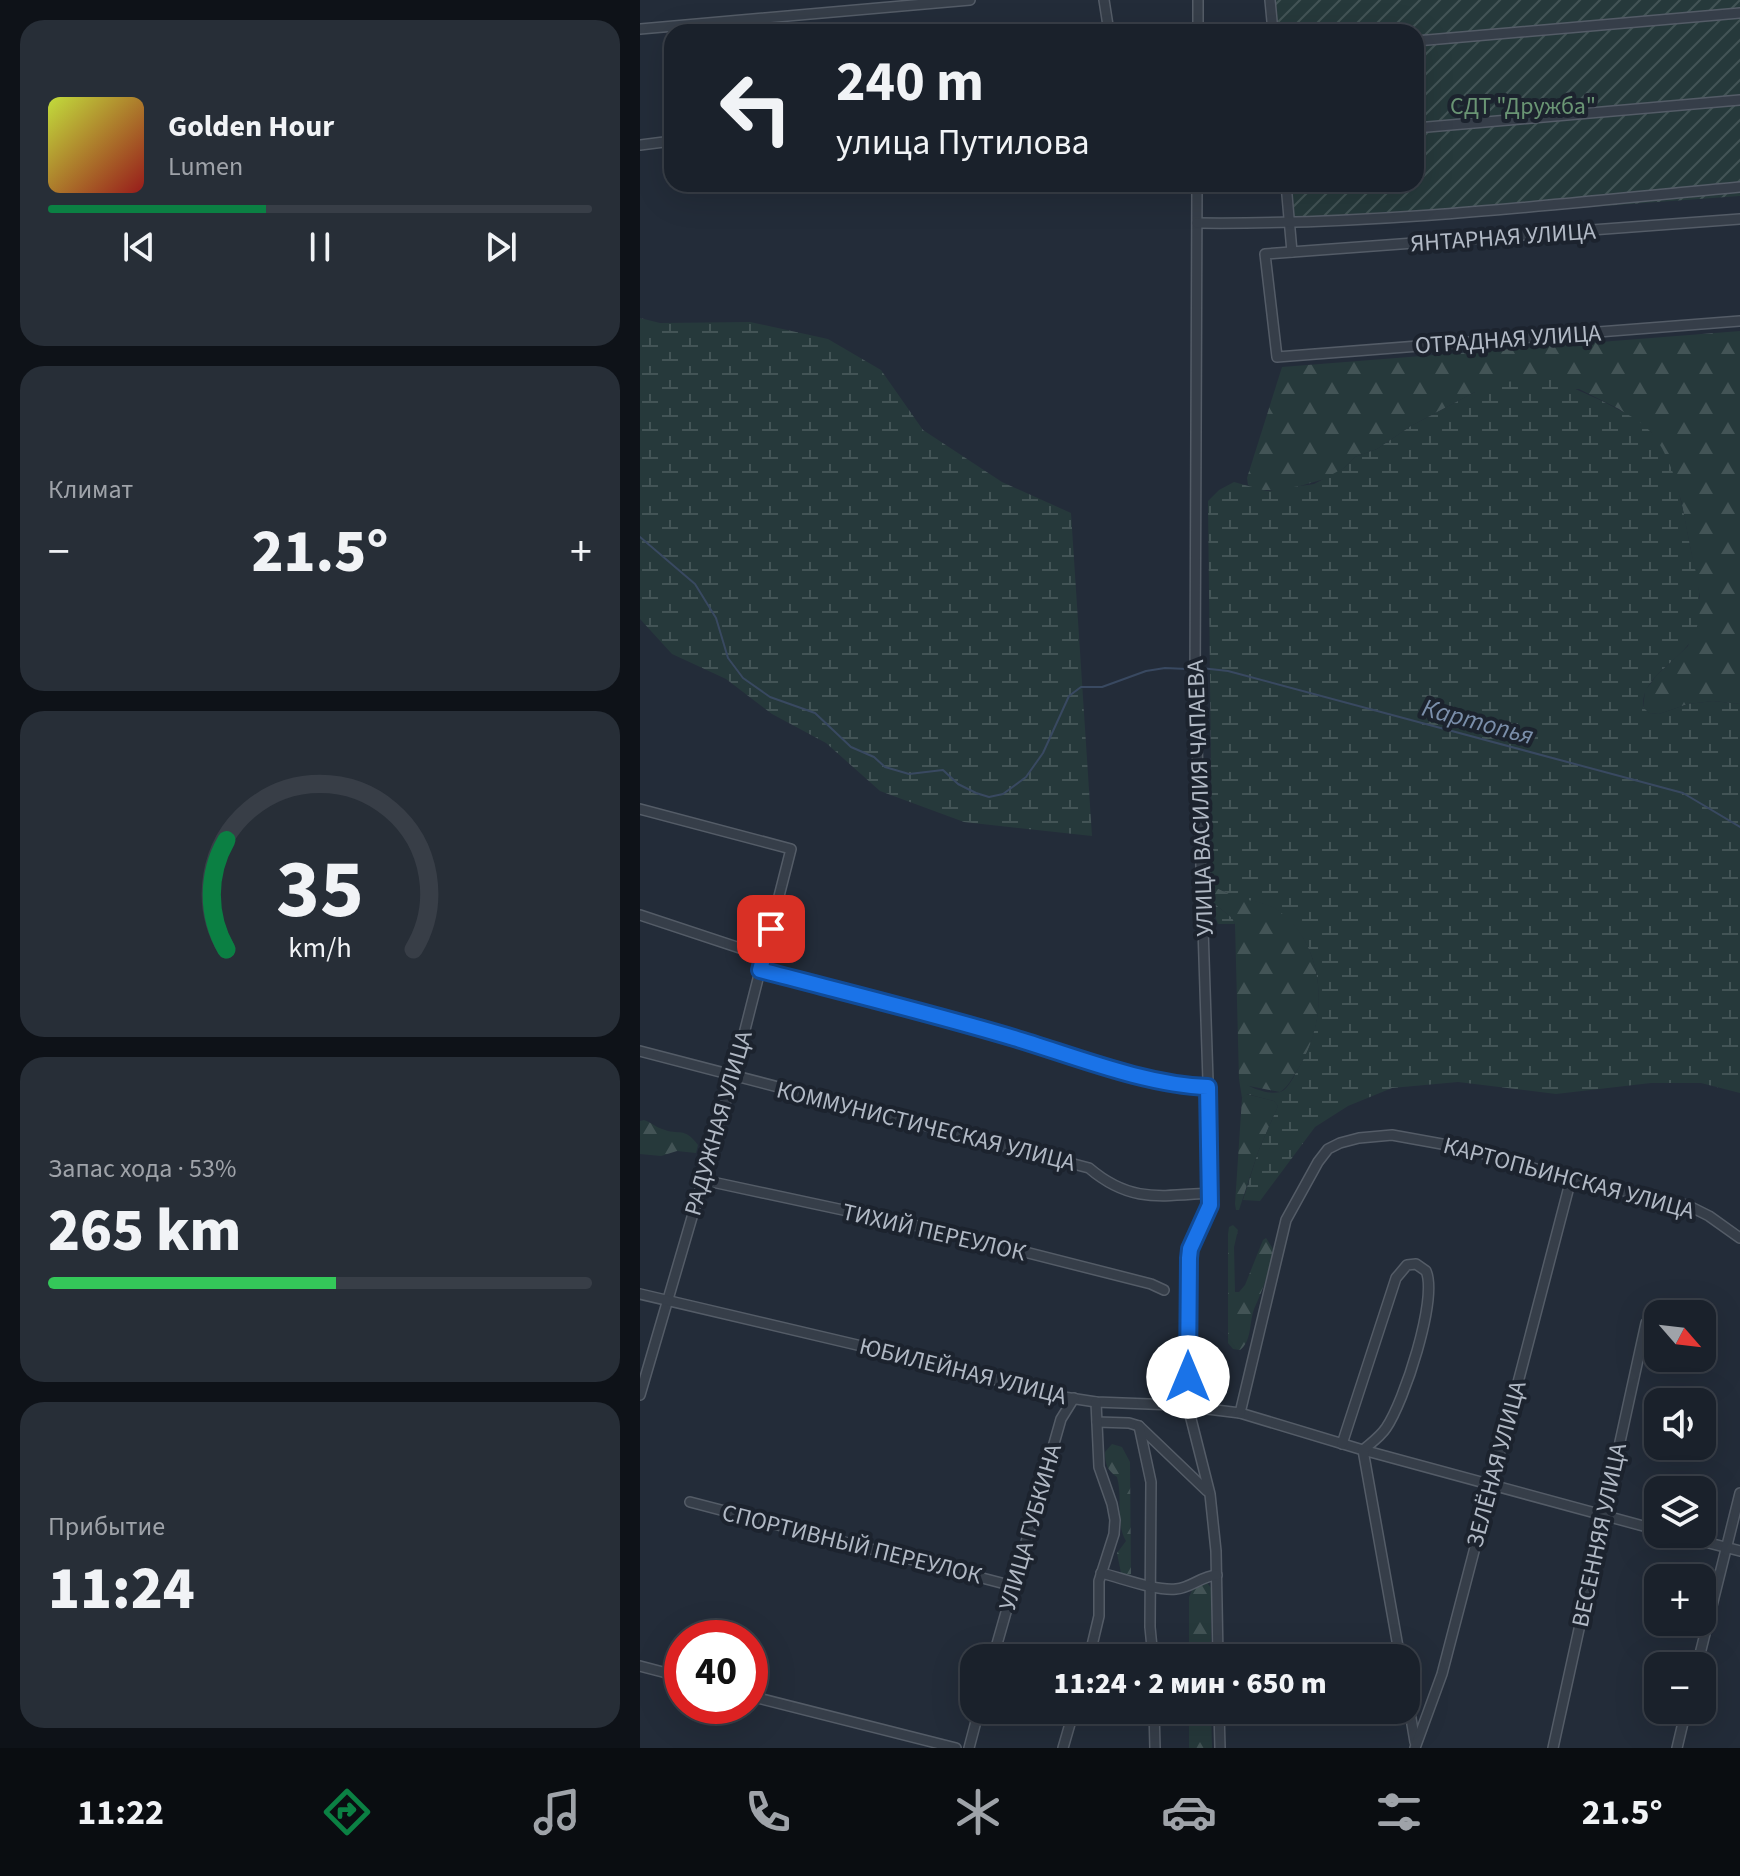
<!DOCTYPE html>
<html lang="ru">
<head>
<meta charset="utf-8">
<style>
  :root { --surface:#1a212b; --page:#272e37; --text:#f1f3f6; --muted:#9fa3a9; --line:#383e47; --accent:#0b8043 }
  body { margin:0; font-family:"Source Sans 3",sans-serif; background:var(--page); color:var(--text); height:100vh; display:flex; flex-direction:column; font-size:30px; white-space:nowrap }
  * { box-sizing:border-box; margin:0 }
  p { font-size:26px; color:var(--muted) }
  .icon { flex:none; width:44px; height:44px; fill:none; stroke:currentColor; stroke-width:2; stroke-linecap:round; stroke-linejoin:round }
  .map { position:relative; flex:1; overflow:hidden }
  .panel { display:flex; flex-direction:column; gap:20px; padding:20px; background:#0e1218; width:640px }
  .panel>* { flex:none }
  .top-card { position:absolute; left:24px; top:24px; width:760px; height:168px; border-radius:24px; box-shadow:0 8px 32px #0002,0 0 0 2px var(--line); background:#1a212b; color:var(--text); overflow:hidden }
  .needle { width:52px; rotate:118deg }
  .buttons { position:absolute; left:1004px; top:1300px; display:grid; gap:16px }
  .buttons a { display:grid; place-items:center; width:72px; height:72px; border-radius:16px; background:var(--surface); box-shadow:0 8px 32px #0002,0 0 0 2px var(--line); font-size:40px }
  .speed { position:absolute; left:24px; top:1620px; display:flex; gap:16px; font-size:40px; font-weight:700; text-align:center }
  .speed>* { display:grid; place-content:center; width:104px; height:104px; border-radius:50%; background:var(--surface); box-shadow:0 8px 32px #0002,0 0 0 2px var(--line); line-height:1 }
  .speed .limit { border:12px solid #d22; background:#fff; color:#111 }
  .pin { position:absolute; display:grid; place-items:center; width:68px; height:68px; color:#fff; margin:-34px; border-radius:16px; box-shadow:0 4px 12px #0006 }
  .me { position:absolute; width:88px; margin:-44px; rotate:0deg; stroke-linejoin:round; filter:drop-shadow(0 0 6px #0008) }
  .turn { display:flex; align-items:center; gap:28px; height:168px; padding:0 40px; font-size:36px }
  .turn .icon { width:104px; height:104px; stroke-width:2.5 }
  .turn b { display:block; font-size:56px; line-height:68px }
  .big { font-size:60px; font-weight:800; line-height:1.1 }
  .panel .card { flex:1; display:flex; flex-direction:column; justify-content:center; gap:12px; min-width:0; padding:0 28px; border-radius:24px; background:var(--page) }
  .panel .dial { align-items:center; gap:0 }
  .dial svg { height:208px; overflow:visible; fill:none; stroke:var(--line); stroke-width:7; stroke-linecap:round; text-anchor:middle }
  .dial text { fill:var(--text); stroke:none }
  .song { display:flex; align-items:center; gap:24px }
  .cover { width:96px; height:96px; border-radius:12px; background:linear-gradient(135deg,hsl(70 70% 55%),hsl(0 70% 35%)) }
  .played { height:8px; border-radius:4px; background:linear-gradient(90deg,var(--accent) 40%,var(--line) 40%) }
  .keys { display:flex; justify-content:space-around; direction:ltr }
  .heat { display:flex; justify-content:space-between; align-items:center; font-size:44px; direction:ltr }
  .charge { height:12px; border-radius:6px; background:linear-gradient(90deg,#34c759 53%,var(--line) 0) }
  .trip { position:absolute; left:320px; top:1644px; width:460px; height:80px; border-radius:24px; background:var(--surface); box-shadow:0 8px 32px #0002,0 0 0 2px var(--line); font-weight:800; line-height:80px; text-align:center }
  .dock { display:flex; height:128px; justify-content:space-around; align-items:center; background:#0a0d11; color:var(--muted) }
  .dock .icon { width:56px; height:56px }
  .dock .on { color:var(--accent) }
  .dock b { font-size:36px; color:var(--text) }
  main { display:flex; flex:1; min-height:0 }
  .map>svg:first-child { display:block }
</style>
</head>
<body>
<main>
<section class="panel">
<div class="card">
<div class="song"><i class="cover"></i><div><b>Golden Hour</b><p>Lumen</p></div></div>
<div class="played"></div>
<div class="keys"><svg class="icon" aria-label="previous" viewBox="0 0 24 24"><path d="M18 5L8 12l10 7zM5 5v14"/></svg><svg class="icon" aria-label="pause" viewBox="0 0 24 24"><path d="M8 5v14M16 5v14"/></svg><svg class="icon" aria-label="next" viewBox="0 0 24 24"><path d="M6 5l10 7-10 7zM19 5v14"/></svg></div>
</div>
<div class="card"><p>Климат</p>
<div class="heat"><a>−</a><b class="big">21.5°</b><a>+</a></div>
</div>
<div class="card dial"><svg viewBox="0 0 100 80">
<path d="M14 69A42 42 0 1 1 86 69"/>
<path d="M14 69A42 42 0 0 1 14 27" stroke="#0b8043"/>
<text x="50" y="56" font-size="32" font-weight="700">35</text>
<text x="50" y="72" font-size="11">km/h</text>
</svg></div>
<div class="card"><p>Запас хода · 53%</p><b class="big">265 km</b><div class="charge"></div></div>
<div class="card"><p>Прибытие</p><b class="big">11:24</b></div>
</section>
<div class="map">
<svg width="1100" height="1748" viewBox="0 0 1100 1748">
  <defs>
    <pattern id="forest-firs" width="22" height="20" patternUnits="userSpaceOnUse" patternTransform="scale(2)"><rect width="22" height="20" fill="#26393b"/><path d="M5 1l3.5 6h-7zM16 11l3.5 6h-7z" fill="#435456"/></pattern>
    <pattern id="wetland-marsh" width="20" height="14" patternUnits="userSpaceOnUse" patternTransform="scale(2)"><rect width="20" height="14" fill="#26393b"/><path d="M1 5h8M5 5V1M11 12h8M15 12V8" fill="none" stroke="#435456"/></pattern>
    <pattern id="garden-furrows" width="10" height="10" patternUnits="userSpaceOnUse" patternTransform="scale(2)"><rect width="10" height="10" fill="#26393b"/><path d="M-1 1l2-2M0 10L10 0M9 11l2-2" fill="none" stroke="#435456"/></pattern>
  </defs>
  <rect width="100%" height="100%" fill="#232c39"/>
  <g fill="url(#forest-firs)">
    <path d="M1100 331V704L1073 701 1048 704 1019 714 1009 713 1003 708 1005 691 1016 676 1048 646 1060 597 1041 500 1031 470 1011 432 979 409 939 389 835 392 771 426 737 449 715 457 704 468 688 478 646 490H615L608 485 607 478 642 367Z"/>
    <path d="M571 886C579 888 585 893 593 895 611 901 630 902 645 915 687 954 688 1023 658 1069 653 1077 648 1087 640 1092L604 1085 599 1079 595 924 592 918 571 901Z"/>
    <path d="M606 1094 634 1101 638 1106 618 1152 599 1210H596L595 1204 602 1098Z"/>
    <path d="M4 1120C11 1122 15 1127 22 1129 39 1136 44 1126 58 1145L56 1153 37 1151 21 1156 0 1154V1121Z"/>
    <path d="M593 1225 598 1230 594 1247 595 1292H599L605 1285 623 1240 626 1238 633 1249C630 1271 623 1289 614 1309 609 1323 612 1341 600 1350L593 1349 588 1343V1234L589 1227Z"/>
    <path d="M472 1444 482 1447 490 1462 491 1574 489 1576 481 1573 477 1553 486 1541C475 1523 483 1497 477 1477 467 1470 465 1464 465 1452Z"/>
    <path d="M565 1580 571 1588V1658H549V1597L554 1586Z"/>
    <path d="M549 1710H571L572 1748H549Z"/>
  </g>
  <g fill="url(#wetland-marsh)">
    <path d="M0 318 20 323 110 322 188 339 241 370 283 430 362 482 431 513 452 836 324 822 240 791 186 743 132 714 86 679 32 654 0 619Z"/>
    <path d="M903 378C924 383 940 391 960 400 977 409 997 417 1011 432 1036 462 1043 509 1050 546 1056 574 1065 602 1056 630 1046 661 1001 673 1003 707L1009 713 1019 714 1048 704 1073 701 1100 704V1093L1061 1083H1011L916 1094 818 1082 752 1088 708 1106 675 1127 620 1201 603 1200 618 1152 638 1106 634 1101 607 1094 602 1098 599 1079C606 1087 634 1098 644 1090 650 1085 654 1076 658 1069 687 1023 688 955 645 916 631 902 611 902 594 896 586 893 579 888 571 886V901L592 918 595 924H578L566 892 572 860 568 501 579 490 594 482 627 491 674 484 704 468 715 457 737 449 771 426 835 392 857 383Z"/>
  </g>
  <path fill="url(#garden-furrows)" d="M626 0H1100V196L646 229 642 184H776V32H629Z"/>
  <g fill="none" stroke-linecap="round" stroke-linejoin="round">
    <g stroke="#394961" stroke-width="2">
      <path d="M0 537 55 584 76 618 88 658 103 678 130 697 175 713 211 747 234 757 245 767 269 774 303 770 318 784 336 793 349 797 363 794 386 777 403 753 429 696 441 687H462L506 671 525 668 547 669"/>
      <path d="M561 668 588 671 1043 793 1100 827"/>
    </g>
    <g stroke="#545c67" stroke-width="12">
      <g id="minor">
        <path d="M464 0 469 32"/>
        <path d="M558 0V32"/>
        <path d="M630 0 633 32"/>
        <path d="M0 29 330 0"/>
        <path d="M776 41 1100 13"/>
        <path d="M776 128 1100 100"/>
        <path d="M0 145 32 141"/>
        <path d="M557 184 555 683 571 1173 570 1205 550 1249 549 1258 548 1407 570 1494 576 1551 578 1658"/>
        <path d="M646 184 652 252"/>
        <path d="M1100 219 625 254 637 357 1100 321"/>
        <path d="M557 223C739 225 919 204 1100 187"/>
        <path d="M0 809 151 849 93 1077 0 1395"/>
        <path d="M0 915 124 956"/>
        <path d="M120 970C204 992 290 1013 374 1038 434 1056 505 1086 568 1087"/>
        <path d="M0 1051 449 1168C490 1203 520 1196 570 1193"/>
        <path d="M63 1180 306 1232 511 1284 524 1290"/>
        <path d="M0 1294 315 1368 404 1394 456 1402 535 1405 600 1413 723 1450 1018 1530"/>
        <path d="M600 1413 646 1220 678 1162 688 1149 700 1143 719 1138 752 1135 824 1148 931 1179 1047 1205 1069 1216 1100 1238"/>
        <path d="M457 1422 489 1423 499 1426 567 1491"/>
        <path d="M499 1426 511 1482 510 1627 513 1658"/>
        <path d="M702 1444 756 1278 767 1265 776 1264 786 1271C798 1299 764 1402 746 1428 740 1437 731 1443 723 1450L760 1658"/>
        <path d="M50 1502 373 1586"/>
        <path d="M1034 1534 1100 1551"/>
        <path d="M461 1573C482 1578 515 1591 536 1589 551 1588 561 1576 577 1575"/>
        <path d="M353 1658 421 1419 434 1398"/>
        <path d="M449 1658 459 1616V1581L474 1534 475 1520 472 1504 459 1467 456 1402"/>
        <path d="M0 1666 42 1677"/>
        <path d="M1057 1666 1100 1493"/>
        <path d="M766 1689 775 1742"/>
        <path d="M110 1696 316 1748"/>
        <path d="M514 1710 515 1748"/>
        <path d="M579 1710 580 1748"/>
        <path d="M329 1748 339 1710"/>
        <path d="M423 1748 434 1710"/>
        <path d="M775 1748 802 1674 931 1179"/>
        <path d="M913 1748 1006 1323"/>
        <path d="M1037 1748 1046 1710"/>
      </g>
    </g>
    <use href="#minor" stroke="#363e49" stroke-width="9"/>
  </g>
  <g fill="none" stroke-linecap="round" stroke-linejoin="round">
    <g stroke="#114b97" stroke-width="20">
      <path id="route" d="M131 929 120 970C204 992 290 1013 374 1038 434 1056 505 1085 568 1087L570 1205 550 1249 549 1258 548 1377"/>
    </g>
    <use href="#route" stroke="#1a73e8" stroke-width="14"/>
  </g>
  <g text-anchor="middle" stroke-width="8" stroke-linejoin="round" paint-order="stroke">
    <g font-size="24" fill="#6a9574" stroke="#1c232e">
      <text x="883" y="114">СДТ "Дружба"</text>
    </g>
    <g font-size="24" fill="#b1b9c5" stroke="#1c232e">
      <text transform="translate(863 237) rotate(-4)" y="8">ЯНТАРНАЯ УЛИЦА</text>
      <text transform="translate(868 339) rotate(-4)" y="8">ОТРАДНАЯ УЛИЦА</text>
      <text transform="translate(560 798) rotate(-92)" y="8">УЛИЦА ВАСИЛИЯ ЧАПАЕВА</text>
      <text transform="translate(78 1123) rotate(-74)" y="8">РАДУЖНАЯ УЛИЦА</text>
      <text transform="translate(286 1126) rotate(14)" y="8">КОММУНИСТИЧЕСКАЯ УЛИЦА</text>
      <text transform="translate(929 1178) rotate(15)" y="8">КАРТОПЬИНСКАЯ УЛИЦА</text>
      <text transform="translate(294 1232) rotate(13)" y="8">ТИХИЙ ПЕРЕУЛОК</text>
      <text transform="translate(323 1371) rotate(14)" y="8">ЮБИЛЕЙНАЯ УЛИЦА</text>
      <text transform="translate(856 1464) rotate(-75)" y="8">ЗЕЛЁНАЯ УЛИЦА</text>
      <text transform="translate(390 1527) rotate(-74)" y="8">УЛИЦА ГУБКИНА</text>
      <text transform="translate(959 1535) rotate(-78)" y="8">ВЕСЕННЯЯ УЛИЦА</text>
      <text transform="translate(212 1544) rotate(14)" y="8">СПОРТИВНЫЙ ПЕРЕУЛОК</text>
    </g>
    <g font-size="26" font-style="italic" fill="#7b8fab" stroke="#1c232e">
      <text transform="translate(838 721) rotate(15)" y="9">Картопья</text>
    </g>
  </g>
</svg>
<div class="buttons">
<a><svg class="needle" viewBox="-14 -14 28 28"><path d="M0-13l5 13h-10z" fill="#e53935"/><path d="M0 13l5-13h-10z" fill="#9fa3a9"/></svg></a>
<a><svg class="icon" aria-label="sound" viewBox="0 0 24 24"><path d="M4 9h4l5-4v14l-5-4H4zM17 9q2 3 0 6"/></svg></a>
<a><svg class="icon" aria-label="layers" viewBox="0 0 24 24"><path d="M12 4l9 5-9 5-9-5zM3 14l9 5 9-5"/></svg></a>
<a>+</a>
<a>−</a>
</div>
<div class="speed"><div class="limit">40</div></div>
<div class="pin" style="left:131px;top:929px;background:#d93025"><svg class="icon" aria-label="arrive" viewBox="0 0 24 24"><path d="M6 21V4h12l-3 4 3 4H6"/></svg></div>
<svg class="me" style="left:548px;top:1377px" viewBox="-20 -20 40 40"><circle r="19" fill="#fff"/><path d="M0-13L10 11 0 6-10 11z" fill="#1a73e8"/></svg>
<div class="trip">11:24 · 2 мин · 650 m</div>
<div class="top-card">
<div class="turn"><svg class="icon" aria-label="left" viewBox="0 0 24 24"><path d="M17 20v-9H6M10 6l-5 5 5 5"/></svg><div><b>240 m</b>улица Путилова</div></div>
</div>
</div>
</main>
<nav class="dock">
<b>11:22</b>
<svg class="icon on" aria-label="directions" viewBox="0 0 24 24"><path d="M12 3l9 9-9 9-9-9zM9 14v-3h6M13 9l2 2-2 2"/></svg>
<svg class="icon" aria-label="music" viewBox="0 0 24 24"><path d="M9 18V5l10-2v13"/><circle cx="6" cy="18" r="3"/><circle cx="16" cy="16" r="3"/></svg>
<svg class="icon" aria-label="phone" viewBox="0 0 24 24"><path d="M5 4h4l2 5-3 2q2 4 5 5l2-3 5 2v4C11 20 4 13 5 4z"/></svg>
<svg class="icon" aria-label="climate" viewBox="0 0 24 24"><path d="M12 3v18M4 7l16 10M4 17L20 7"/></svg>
<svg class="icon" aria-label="car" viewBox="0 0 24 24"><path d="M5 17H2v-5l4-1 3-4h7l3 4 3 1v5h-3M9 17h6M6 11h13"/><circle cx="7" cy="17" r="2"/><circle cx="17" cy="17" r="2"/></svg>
<svg class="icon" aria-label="filters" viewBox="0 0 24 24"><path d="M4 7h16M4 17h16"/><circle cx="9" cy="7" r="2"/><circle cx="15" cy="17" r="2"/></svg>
<b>21.5°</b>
</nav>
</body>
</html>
